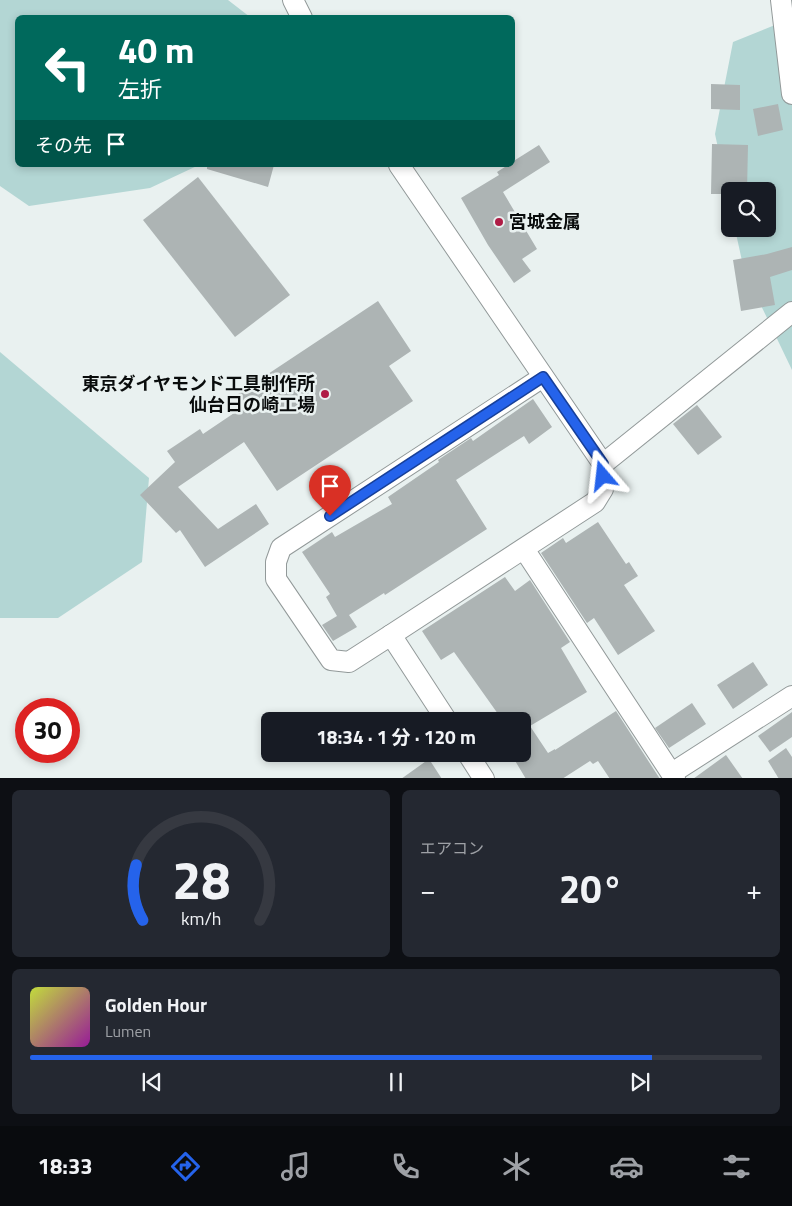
<!DOCTYPE html>
<html lang="ja">
<head>
<meta charset="utf-8">
<style>
  :root { --surface:#171b24; --page:#242831; --text:#f1f3f6; --muted:#9ea1a6; --line:#363941; --accent:#2563eb }
  body { margin:0; font-family:"Titillium Web","Noto Sans JP",sans-serif; background:var(--page); color:var(--text); height:100vh; display:flex; flex-direction:column; font-size:19px; white-space:nowrap }
  * { box-sizing:border-box; margin:0 }
  p { font-size:16px; color:var(--muted) }
  .icon { flex:none; width:28px; height:28px; fill:none; stroke:currentColor; stroke-width:2; stroke-linecap:round; stroke-linejoin:round }
  .map { position:relative; height:778px; overflow:hidden }
  .details { display:flex; flex-direction:column; gap:12px; padding:12px; background:#0d0f14; flex:1 }
  .details>* { flex:none }
  .guide { position:absolute; left:15px; top:15px; width:500px; height:152px; border-radius:8px; box-shadow:0 2px 8px #0003; background:#00695c; color:#fff; overflow:hidden }
  .controls { position:absolute; left:721px; top:182px; display:grid; gap:10px }
  .controls a { display:grid; place-items:center; width:55px; height:55px; border-radius:8px; background:var(--surface); box-shadow:0 2px 8px #0003; font-size:25px }
  .speed { position:absolute; left:15px; top:698px; display:flex; gap:10px; font-size:25px; font-weight:700; text-align:center }
  .speed>* { display:grid; place-content:center; width:65px; height:65px; border-radius:50%; background:var(--surface); box-shadow:0 2px 8px #0003; line-height:1 }
  .speed .limit { border:8px solid #d22; background:#fff; color:#111 }
  .pin { position:absolute; display:grid; place-items:center; width:42px; height:42px; color:#fff; margin:-51px -21px; border-radius:50% 50% 50% 0; rotate:-45deg; box-shadow:0 0 5px #0007 }
  .pin .icon { rotate:45deg }
  .me { position:absolute; width:55px; margin:-28px; rotate:343deg; stroke-linejoin:round; filter:drop-shadow(0 0 4px #0008) }
  .turn { display:flex; align-items:center; gap:18px; height:105px; padding:0 20px; font-size:22px }
  .turn .icon { width:65px; height:65px; stroke-width:2.5 }
  .turn b { display:block; font-size:35px; line-height:42px }
  .then { display:flex; align-items:center; height:48px; padding:0 20px; background:#0003; gap:10px; font-size:19px }
  .big { font-size:38px; font-weight:700; line-height:1.1 }
  .details .widget { flex:1; display:flex; flex-direction:column; justify-content:center; gap:8px; min-width:0; padding:0 18px; border-radius:8px; background:var(--page) }
  .details .dial { align-items:center; gap:0 }
  .dial svg { height:130px; overflow:visible; fill:none; stroke:var(--line); stroke-width:7; stroke-linecap:round; text-anchor:middle }
  .dial text { fill:var(--text); stroke:none }
  .song { display:flex; align-items:center; gap:15px }
  .cover { width:60px; height:60px; border-radius:8px; background:linear-gradient(135deg,hsl(70 70% 55%),hsl(300 70% 35%)) }
  .played { height:5px; border-radius:2px; background:linear-gradient(90deg,var(--accent) 85%,var(--line) 85%) }
  .keys { display:flex; justify-content:space-around; direction:ltr }
  .heat { display:flex; justify-content:space-between; align-items:center; font-size:28px; direction:ltr }
  .details .tiles { flex:1; display:grid; gap:12px; grid-template-columns:1fr 1fr }
  .widget:last-child { grid-column:span 2 }
  .trip { position:absolute; left:261px; top:712px; width:270px; height:50px; border-radius:8px; background:var(--surface); box-shadow:0 2px 8px #0003; font-weight:700; line-height:50px; text-align:center }
  .menu { display:flex; height:80px; justify-content:space-around; align-items:center; background:#090b0e; color:var(--muted) }
  .menu .icon { width:35px; height:35px }
  .menu .on { color:var(--accent) }
  .menu b { font-size:22px; color:var(--text) }
  .map>svg:first-child { display:block }
</style>
</head>
<body>
<div class="map">
<svg width="792" height="779" viewBox="0 0 792 779">
  <rect width="100%" height="100%" fill="#e9f1f0"/>
  <g fill="#b3d6d4">
    <path d="M0 0H228L250 17 18 18V165H199L150 188 29 206 0 186Z"/>
    <path d="M775 25H792V370L744 270 735 229H768V191H730V204L715 134 733 42Z"/>
    <path d="M0 352 149 478 142 562 58 618H0Z"/>
  </g>
  <g fill="#adb4b4">
    <path d="M711 84 740 85V110L711 109Z"/>
    <path d="M778 104 783 130 758 136 753 109Z"/>
    <path d="M712 144 748 145 747 191H730V194H711Z"/>
    <path d="M539 145 550 162 503 192 537 249 522 259 531 271 514 283 488 245 461 198 499 175 497 172 508 165H512V162Z"/>
    <path d="M207 165H274L268 187 207 169Z"/>
    <path d="M198 177 290 295 235 337 143 220Z"/>
    <path d="M792 247V270L770 277 775 305 741 311 733 260 767 254Z"/>
    <path d="M378 301 411 351 389 366 413 401 277 491 244 442 178 487 218 529 256 504 269 524 205 567 180 530 176 533 140 495 175 462 167 451 200 429 203 434 246 405 238 394Z"/>
    <path d="M533 399 552 427 529 444 524 436 456 480 487 529 385 595 384 593 349 615 357 627 333 641 322 625 337 616 326 597 330 594 302 552 332 532 335 537 392 504 388 497 439 462 438 460 471 438 473 441Z"/>
    <path d="M697 405 722 437 698 455 673 424Z"/>
    <path d="M598 522 626 564 629 562 638 576 624 585 655 631 618 655 594 618 587 623 541 553 563 538 566 543Z"/>
    <path d="M505 577 515 591 530 580 570 642 561 648 587 692 530 726 548 753 555 749V750L616 711 660 779H610L598 761 593 764 590 761 562 779H526L511 754H522V721H503L454 652 441 660 422 631Z"/>
    <path d="M753 662 768 685 733 709 717 685Z"/>
    <path d="M692 703 706 724 669 748 655 728Z"/>
    <path d="M792 712V737L770 752 758 736Z"/>
    <path d="M786 748 792 757V779H779L768 761Z"/>
    <path d="M726 755 743 779H693Z"/>
    <path d="M429 759 442 779H401Z"/>
  </g>
  <g fill="none" stroke-linecap="round" stroke-linejoin="round">
    <g stroke="#929999" stroke-width="22">
      <g id="street">
        <path d="M293 0 302 18"/>
        <path d="M781 0 792 94"/>
        <path d="M399 165 603 464V489L595 502 391 635 447 721"/>
        <path d="M603 464 792 312"/>
        <path d="M524 549 675 779"/>
        <path d="M391 635 349 662 331 660 276 579V562L281 548 543 377"/>
        <path d="M468 754 484 779"/>
        <path d="M672 773 792 696"/>
      </g>
    </g>
    <use href="#street" stroke="#fff" stroke-width="20"/>
  </g>
  <g fill="none" stroke-linecap="round" stroke-linejoin="round">
    <g stroke="#184099" stroke-width="12">
      <path id="route" d="M330 516 543 377 603 464V476"/>
    </g>
    <use href="#route" stroke="#2563eb" stroke-width="9"/>
  </g>
  <g fill="#af1c45" stroke="#e9f1f0" stroke-width="2">
    <circle cx="499" cy="222" r="5"/>
    <circle cx="325" cy="394" r="5"/>
  </g>
  <g text-anchor="middle" stroke-width="5" stroke-linejoin="round" paint-order="stroke">
    <g font-size="18" font-weight="bold" fill="#090c0c" stroke="#e9f1f0" text-anchor="start">
      <text x="509" y="228">宮城金属</text>
      <text x="315" y="390" text-anchor="end">東京ダイヤモンド工具制作所<tspan x="315" dy="21">仙台日の崎工場</tspan></text>
    </g>
  </g>
</svg>
<div class="controls">
<a><svg class="icon" aria-label="search" viewBox="0 0 24 24"><circle cx="10" cy="10" r="6"/><path d="M15 15l6 6"/></svg></a>
</div>
<div class="speed"><div class="limit">30</div></div>
<div class="pin" style="left:330px;top:516px;background:#d93025"><svg class="icon" aria-label="arrive" viewBox="0 0 24 24"><path d="M6 21V4h12l-3 4 3 4H6"/></svg></div>
<svg class="me" style="left:603px;top:476px" viewBox="-20 -20 40 40"><path d="M0-17L14 15 0 8-14 15z" fill="#2563eb" stroke="#fff" stroke-width="4"/></svg>
<div class="trip">18:34 · 1 分 · 120 m</div>
<div class="guide">
<div class="turn"><svg class="icon" aria-label="left" viewBox="0 0 24 24"><path d="M17 20v-9H6M10 6l-5 5 5 5"/></svg><div><b>40 m</b>左折</div></div>
<div class="then">その先<svg class="icon" aria-label="arrive" viewBox="0 0 24 24"><path d="M6 21V4h12l-3 4 3 4H6"/></svg></div>
</div>
</div>
<section class="details">
<div class="tiles">
<div class="widget dial"><svg viewBox="0 0 100 80">
<path d="M14 69A42 42 0 1 1 86 69"/>
<path d="M14 69A42 42 0 0 1 10 35" stroke="#2563eb"/>
<text x="50" y="56" font-size="32" font-weight="700">28</text>
<text x="50" y="72" font-size="11">km/h</text>
</svg></div>
<div class="widget"><p>エアコン</p>
<div class="heat"><a>−</a><b class="big">20°</b><a>+</a></div>
</div>
<div class="widget">
<div class="song"><i class="cover"></i><div><b>Golden Hour</b><p>Lumen</p></div></div>
<div class="played"></div>
<div class="keys"><svg class="icon" aria-label="previous" viewBox="0 0 24 24"><path d="M18 5L8 12l10 7zM5 5v14"/></svg><svg class="icon" aria-label="pause" viewBox="0 0 24 24"><path d="M8 5v14M16 5v14"/></svg><svg class="icon" aria-label="next" viewBox="0 0 24 24"><path d="M6 5l10 7-10 7zM19 5v14"/></svg></div>
</div>
</div>
</section>
<nav class="menu">
<b>18:33</b>
<svg class="icon on" aria-label="directions" viewBox="0 0 24 24"><path d="M12 3l9 9-9 9-9-9zM9 14v-3h6M13 9l2 2-2 2"/></svg>
<svg class="icon" aria-label="music" viewBox="0 0 24 24"><path d="M9 18V5l10-2v13"/><circle cx="6" cy="18" r="3"/><circle cx="16" cy="16" r="3"/></svg>
<svg class="icon" aria-label="phone" viewBox="0 0 24 24"><path d="M5 4h4l2 5-3 2q2 4 5 5l2-3 5 2v4C11 20 4 13 5 4z"/></svg>
<svg class="icon" aria-label="climate" viewBox="0 0 24 24"><path d="M12 3v18M4 7l16 10M4 17L20 7"/></svg>
<svg class="icon" aria-label="car" viewBox="0 0 24 24"><path d="M5 17H2v-5l4-1 3-4h7l3 4 3 1v5h-3M9 17h6M6 11h13"/><circle cx="7" cy="17" r="2"/><circle cx="17" cy="17" r="2"/></svg>
<svg class="icon" aria-label="filters" viewBox="0 0 24 24"><path d="M4 7h16M4 17h16"/><circle cx="9" cy="7" r="2"/><circle cx="15" cy="17" r="2"/></svg>
</nav>
</body>
</html>
